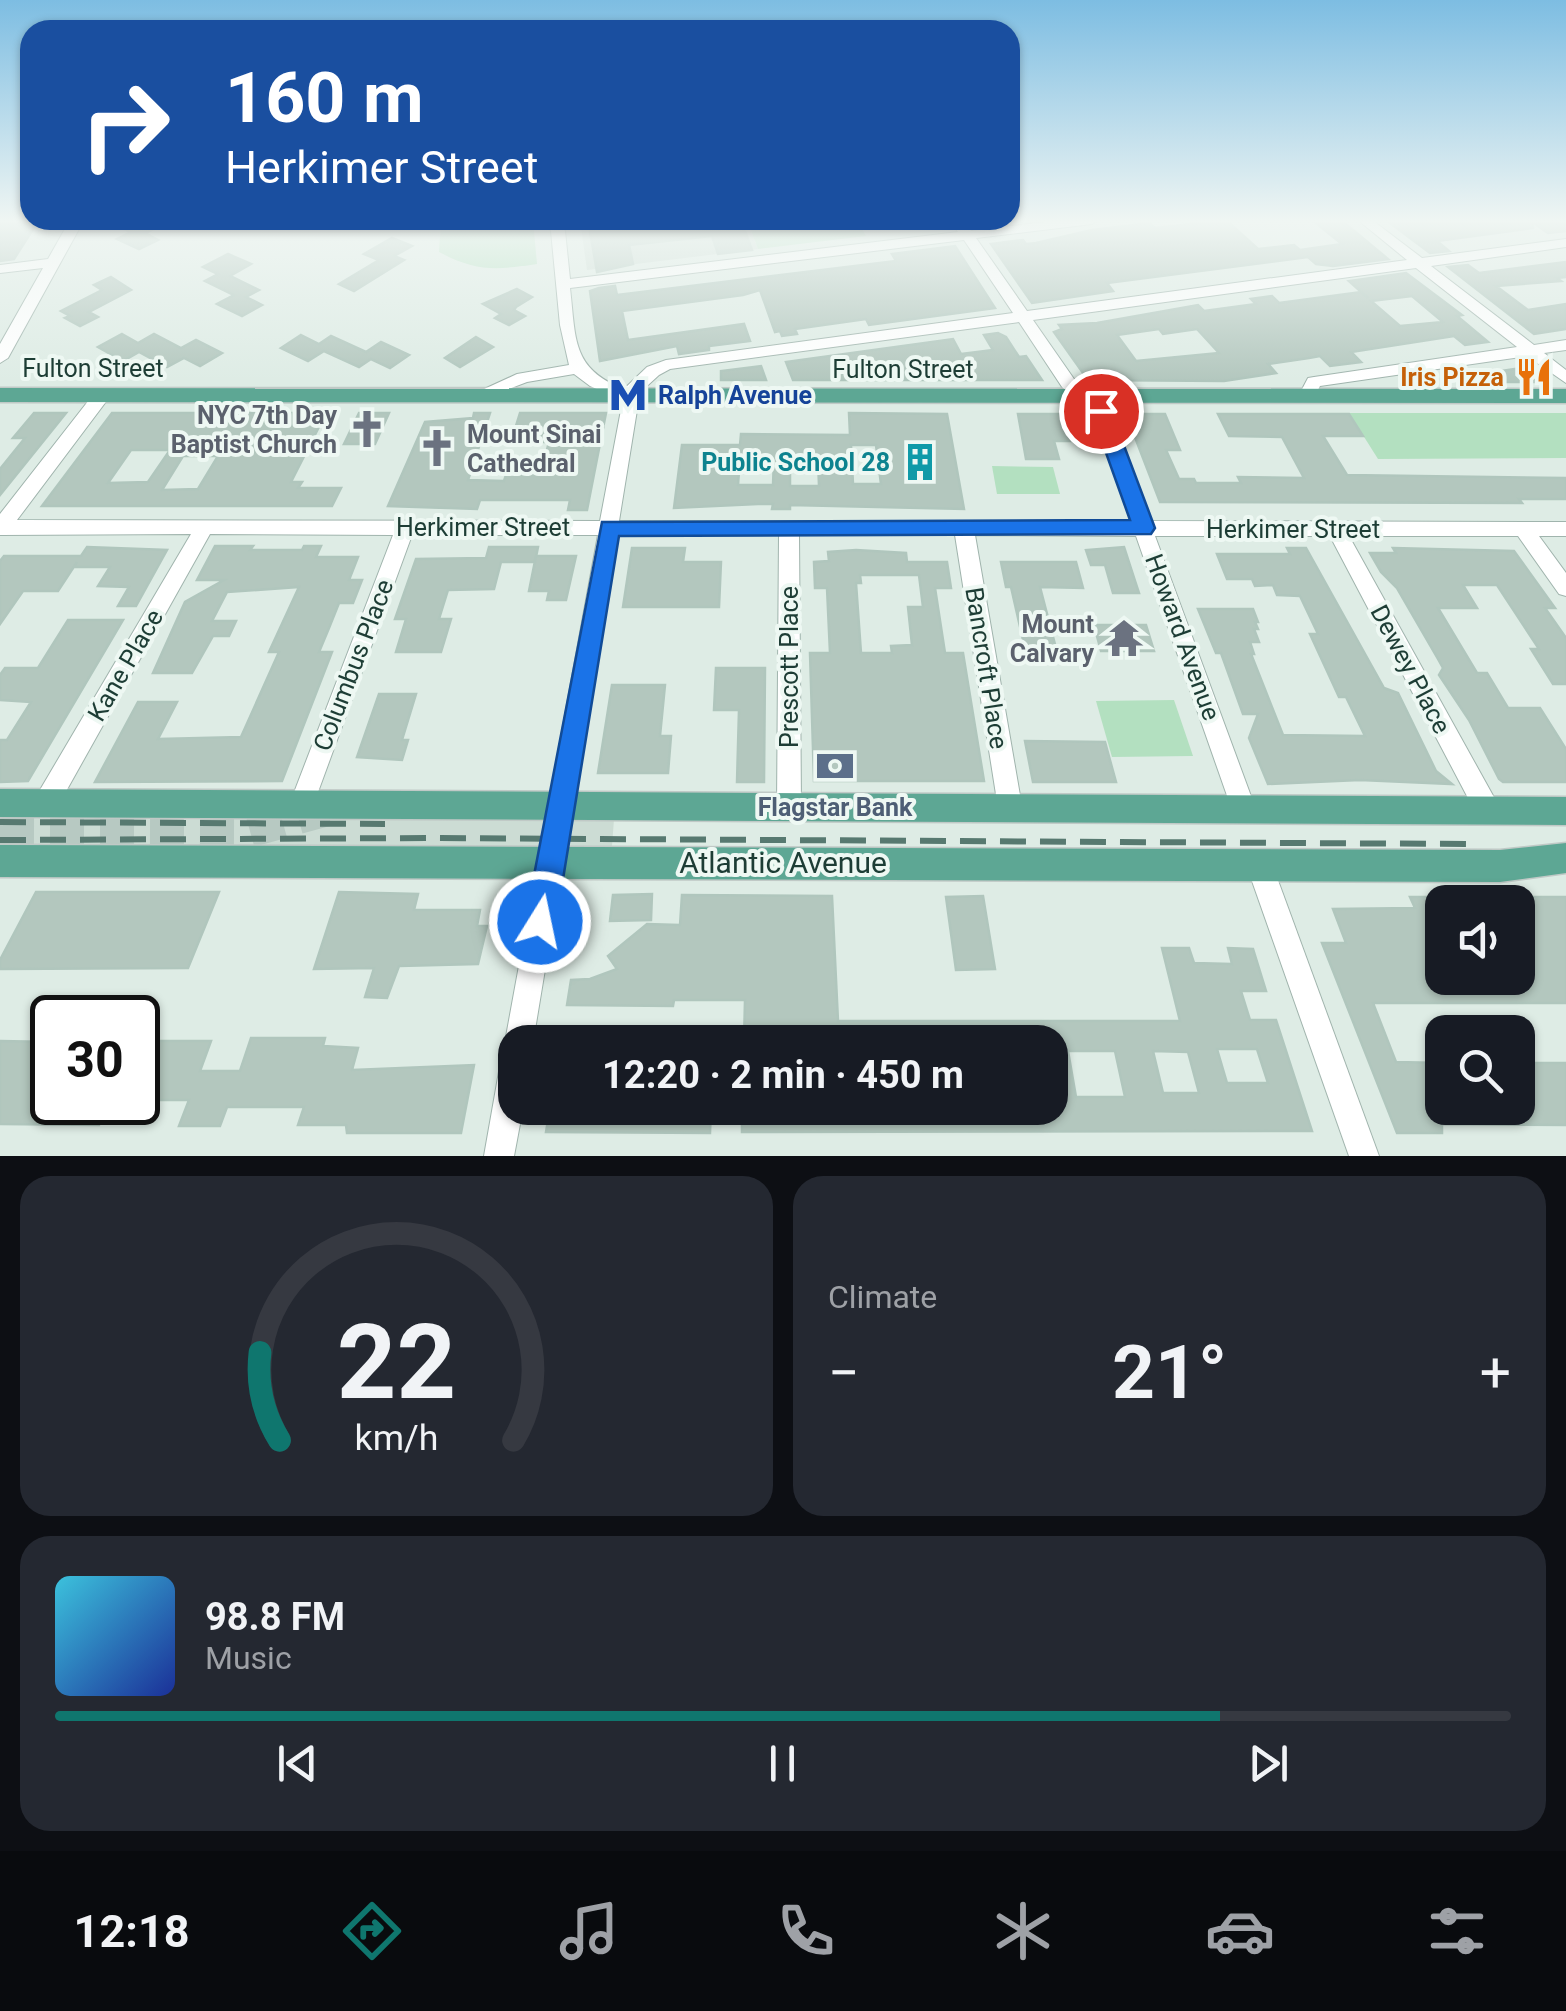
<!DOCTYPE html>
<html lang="en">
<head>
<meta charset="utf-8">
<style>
  :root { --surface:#171b24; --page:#242831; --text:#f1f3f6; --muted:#9ea1a6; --line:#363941; --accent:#0f766e }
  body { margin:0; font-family:Roboto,sans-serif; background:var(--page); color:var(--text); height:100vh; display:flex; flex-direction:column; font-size:38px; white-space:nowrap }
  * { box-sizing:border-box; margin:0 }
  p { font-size:32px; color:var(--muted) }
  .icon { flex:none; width:55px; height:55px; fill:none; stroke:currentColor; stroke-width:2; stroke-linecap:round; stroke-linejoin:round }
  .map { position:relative; height:1156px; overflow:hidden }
  .side { display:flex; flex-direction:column; gap:20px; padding:20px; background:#0d0f14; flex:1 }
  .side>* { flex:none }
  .guide { position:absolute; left:20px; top:20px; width:1000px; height:210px; border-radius:30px; box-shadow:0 2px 8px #0004; background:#1a4fa0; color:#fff; overflow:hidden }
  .buttons { position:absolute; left:1425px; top:885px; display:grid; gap:20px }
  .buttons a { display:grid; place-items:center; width:110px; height:110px; border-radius:20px; background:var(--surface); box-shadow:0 2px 8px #0004; font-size:50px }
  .speed { position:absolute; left:30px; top:995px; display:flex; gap:20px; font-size:50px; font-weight:700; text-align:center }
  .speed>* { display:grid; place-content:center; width:130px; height:130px; border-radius:50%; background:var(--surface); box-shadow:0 2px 8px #0004; line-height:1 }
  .speed .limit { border:5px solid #111; border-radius:15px; background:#fff; color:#111 }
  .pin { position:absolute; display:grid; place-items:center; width:85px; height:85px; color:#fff; margin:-42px; border:5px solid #fff; border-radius:50%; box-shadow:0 2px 10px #0007 }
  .me { position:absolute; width:110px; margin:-55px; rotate:10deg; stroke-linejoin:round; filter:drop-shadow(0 0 8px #0008) }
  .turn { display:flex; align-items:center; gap:35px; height:210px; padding:0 40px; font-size:45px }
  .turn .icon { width:130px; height:130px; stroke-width:2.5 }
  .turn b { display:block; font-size:70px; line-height:85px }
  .big { font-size:75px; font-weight:700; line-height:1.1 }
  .side .card { flex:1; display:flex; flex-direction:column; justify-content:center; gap:15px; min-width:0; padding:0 35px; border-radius:30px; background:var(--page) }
  .side .dial { align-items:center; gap:0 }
  .dial svg { height:260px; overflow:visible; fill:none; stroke:var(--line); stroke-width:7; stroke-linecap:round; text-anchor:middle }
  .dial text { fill:var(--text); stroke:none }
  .song { display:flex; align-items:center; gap:30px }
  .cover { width:120px; height:120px; border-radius:15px; background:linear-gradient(135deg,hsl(190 70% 55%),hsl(230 70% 35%)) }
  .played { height:10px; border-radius:5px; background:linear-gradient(90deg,var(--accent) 80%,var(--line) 80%) }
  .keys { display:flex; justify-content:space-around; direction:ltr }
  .heat { display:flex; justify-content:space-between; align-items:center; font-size:55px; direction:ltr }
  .side .tiles { flex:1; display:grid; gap:20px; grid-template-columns:1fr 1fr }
  .card:last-child { grid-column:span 2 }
  .trip { position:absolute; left:498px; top:1025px; width:570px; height:100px; border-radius:30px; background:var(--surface); box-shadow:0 2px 8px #0004; font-weight:700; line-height:100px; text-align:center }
  .tab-bar { display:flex; height:160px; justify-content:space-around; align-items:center; background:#090b0e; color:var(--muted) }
  .tab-bar .icon { width:70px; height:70px }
  .tab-bar .current { color:var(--accent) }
  .tab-bar b { font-size:45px; color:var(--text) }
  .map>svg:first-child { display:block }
</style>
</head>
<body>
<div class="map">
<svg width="1566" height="1156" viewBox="0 0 1566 1156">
  <rect width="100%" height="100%" fill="#deece5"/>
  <g fill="#ccdcd4">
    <path d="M580 220H747L758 249 587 270Z"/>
    <path d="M0 819 315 820 614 819 612 846 0 851Z"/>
  </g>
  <g fill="#b3e0c0">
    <path d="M441 220H533L537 264C495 270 477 272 439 252Z"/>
    <path d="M747 220H857L866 236 758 249Z"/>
    <path d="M1349 413H1566V458L1378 459Z"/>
    <path d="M992 466 1053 467 1060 494H997Z"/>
    <path d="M1174 700 1193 756 1112 757 1096 701Z"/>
  </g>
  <g fill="#b3c7be" stroke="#b0c6bd" stroke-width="2.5" fill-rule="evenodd">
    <path d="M0 220H39L14 259 0 261Z"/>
    <path d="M104 220H138L156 228 145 233 158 240 139 249 117 239 131 232Z"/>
    <path d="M588 220H624L625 227 686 220H741L752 250 718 254 712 236 629 245 633 264 597 272Z"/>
    <path d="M1226 220 1258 249 1294 245 1300 250 1342 244 1312 220H1341L1388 259 1333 266 1316 264 1308 257 1107 283 1113 291 1032 303 991 244 1023 240 1026 244 1036 243 1092 230 1149 223 1155 228Z"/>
    <path d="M1386 220H1566V231L1548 233 1532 222 1533 228 1437 241 1449 251 1430 253Z"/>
    <path d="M392 238 412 246 394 256 404 260 354 291 339 284 379 260 364 254Z"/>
    <path d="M955 246 995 308 869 325 866 319 795 329 797 334 782 336 780 331 775 332 760 290 743 295 622 311 628 340 744 324 750 341 709 346V350L679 354 677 346 600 361 590 291 599 288 615 286 617 295 896 261 892 254Z"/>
    <path d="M228 254 251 264 230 276 259 290 246 297 262 305 242 316 217 304 234 295 205 281 218 274 203 267Z"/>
    <path d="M1566 262V277L1557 278 1561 281 1496 286 1528 310 1566 304V329L1534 334 1448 267 1468 265 1479 273Z"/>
    <path d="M1406 273 1462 315 1457 316 1488 342 1465 345 1454 336 1351 352 1361 362 1330 366 1320 356 1309 358 1268 364 1276 373 1224 381 1088 380 1054 332 1062 329 1059 325 1097 323 1198 305 1204 311 1256 304 1251 299 1272 296 1279 303 1361 292 1368 298 1349 281ZM1412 296 1443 322 1400 326 1371 301ZM1159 329 1163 334 1197 329 1219 353 1136 361 1117 335Z"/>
    <path d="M111 277 131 290 89 312 98 317 80 326 65 318 70 316 61 311 102 290 94 285Z"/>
    <path d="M517 289 532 297 516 307 514 310 525 316 509 325 495 318 501 314 483 304Z"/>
    <path d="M998 333 1006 337 1019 357 1026 356 1042 380H793L786 362 953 339 961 354 993 350 984 335Z"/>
    <path d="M122 334 138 343 154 334 181 348 196 340 222 353 200 366 184 358 167 367 139 352 123 361 98 347Z"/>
    <path d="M301 335 319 344 331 336 366 352 381 342 409 355 390 368 371 359 359 367 324 351 308 361 281 348Z"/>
    <path d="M476 337 493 347 460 367 445 358Z"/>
    <path d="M761 366 766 380H721V371Z"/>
    <path d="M1527 367 1545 382H1481V374Z"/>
    <path d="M34 413H66L0 495V469L25 438H13Z"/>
    <path d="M112 413H326L291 482H302L298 488H341L332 506H42ZM131 450H170L148 482 108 483ZM183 456H218L198 489 162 490Z"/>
    <path d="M359 413H389L375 444H344Z"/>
    <path d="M474 413H490L468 480 504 481 507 472H541L549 442H511L520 413H606L587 510H568L570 500H480L477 509 388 506 425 422 473 418Z"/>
    <path d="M849 413 947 414 964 509 790 505V509H772L773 504H758L674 508 682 445H740L741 434 850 435ZM851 445H876L881 484H853ZM740 458H774L773 485H738ZM790 458 818 459 819 486H790Z"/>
    <path d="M1018 414H1080L1088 441H1054L1059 459H1026Z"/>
    <path d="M1126 414H1165L1180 450H1166L1179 479H1194L1196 483H1241L1238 477 1304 478 1282 437 1229 436 1218 414H1349L1363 436H1323L1347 475 1566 478V499H1519L1522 503 1160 502Z"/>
    <path d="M215 546H253L250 550H302L304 546H321L316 557H358L349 580H362L353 603H339L329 628 319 652H332L282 781 95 782 138 702H177L158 739 241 737 279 652H269L299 587 227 592 212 621H236L229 636H213L192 673H153L185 602 224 580H197Z"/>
    <path d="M87 547 167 550 136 606H118L129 587 98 586 110 567H74L77 562 58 591H23L0 624V561L4 556H81Z"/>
    <path d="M489 547H538L535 562H501L494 589 448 590 439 619H451L441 652H396L406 619H395L416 559 486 558Z"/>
    <path d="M1124 547 1135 581 1139 593H1113L1105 565H1091L1086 550Z"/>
    <path d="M632 548H685L683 562H721L719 607H623Z"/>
    <path d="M1287 548H1306L1384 688 1398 693 1436 771 1452 784 1360 780 1268 784 1249 738 1258 714H1243L1221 653H1216L1198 609H1253L1258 622H1255L1258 629H1254L1259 642H1250L1254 654H1251L1283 735 1365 736 1346 697H1339L1310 634H1318L1300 596 1277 595 1273 585 1255 586 1252 579H1227L1217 554H1290Z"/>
    <path d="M1393 548 1514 551 1555 608H1545L1566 638V684H1553L1531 649H1539L1497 585H1463L1477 608H1438L1477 673H1487L1508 708H1540L1566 749V782H1503L1499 779 1469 720 1439 675 1443 668 1438 659 1397 588 1381 572 1370 553H1396Z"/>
    <path d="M856 550 906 553 907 562H947L951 588H935L945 653H963L984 781H814L810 653H830L827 588H815L814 562 829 561 828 552ZM860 575H919L923 607H908L912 645 891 646 892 653H861L856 583H861Z"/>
    <path d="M536 556H576L566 600H547L549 591H529Z"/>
    <path d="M1001 562H1076L1083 588 1040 587 1057 652 1026 653 1011 587H1006Z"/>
    <path d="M68 620H123L28 781 0 782V740H7L31 702 0 700V675L5 668H38Z"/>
    <path d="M1094 625H1146L1154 651H1101Z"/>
    <path d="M716 668H765L764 782H737L739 710H714Z"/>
    <path d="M612 685H665L660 736H671L668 773H598Z"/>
    <path d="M379 694H416L402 740H408L402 760 357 757Z"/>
    <path d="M1025 741 1105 742 1116 782H1033Z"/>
    <path d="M36 892H219L188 968 0 969V960Z"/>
    <path d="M339 892 418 894 414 910H480L477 926H487L478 964 399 966 387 998 365 997 374 968 314 969Z"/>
    <path d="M652 894 651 920 610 921 613 895Z"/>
    <path d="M682 895 832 896 838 1021H1180L1162 948H1189L1194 963 1232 964 1228 948 1253 949 1266 991H1241L1250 1020H1276L1312 1131 742 1132V1108H1050V1042H744L745 1000H674L673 1006 567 1005 571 980 590 979 617 969 608 956 647 924 680 925ZM1217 1049H1257L1268 1083H1227ZM1068 1051H1115L1125 1097H1076ZM1153 1051 1188 1052 1199 1093H1163Z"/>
    <path d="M983 896 995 969 956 970 946 897Z"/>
    <path d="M1410 897H1442V978H1518V897H1566V1003H1373L1396 1062 1442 1063V1108H1518V1063H1566V1125L1442 1124V1133H1397L1322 943H1346L1333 909 1415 908Z"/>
    <path d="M251 1038H325L323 1046 358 1048 352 1070 474 1065 461 1133H347L346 1125H298L304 1107H227L220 1126H179L189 1100H138V1041H211L200 1071H240Z"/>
    <path d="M0 1041 52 1042V1102H109L99 1125 0 1124Z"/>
    <path d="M550 1108H711L710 1133 546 1132Z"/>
  </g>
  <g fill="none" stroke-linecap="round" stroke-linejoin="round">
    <path stroke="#b7c9c2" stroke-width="34" stroke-dasharray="34 16" stroke-linecap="butt" d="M0 831 244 832 327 809"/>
    <g stroke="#a0b4ad" stroke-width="2">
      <g id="minor">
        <path d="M70 220H84L8 358 0 363V344L43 268 0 273V265L48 259Z"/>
        <path d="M544 220H558L565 231 570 279 958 232 950 220H964L971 231 1062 220H1098L1092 224 976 238 1027 311 1407 260 1358 220H1372L1422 258 1566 239V247L1431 266 1534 345 1566 340V350L1544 353 1566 370V383L1527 356 1320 386 1312 401H1300L1298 397 1308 378 1314 377 1517 347 1416 268 1033 320 1074 379 1109 411 1150 521 1566 522V536H1539L1566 573V596L1559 594 1518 536H1349L1496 801 1499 809 1496 817 1487 821 1478 817 1330 536H1155L1255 807 1252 815 1243 818 1234 815 1231 807 1136 536 975 535 1022 807 1019 815 1010 818 1001 815 998 807 955 535H799L801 806 798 814 789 817 780 814 777 806 779 535H617L533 1042H515V1108H523L514 1156H484L500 1066 505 1056 511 1053 505 1042 598 535H412L314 803 311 811 302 814 293 811 290 803 393 535 210 534 55 811 46 814 37 811 34 803 37 795 191 534 0 535V514L96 391H108V399L17 520 600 521 621 410 619 399 590 386 574 374 527 382 477 401 469 396 517 374 569 365 560 325 551 231ZM964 240 1013 313 666 360 647 367 624 389C571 369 576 338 570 288ZM1019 322 1062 387 1093 414 1131 521H619L637 410 635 397 659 375 670 369Z"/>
        <path d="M1259 851 1268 855 1272 864 1379 1156H1349L1246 864 1250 855Z"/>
      </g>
    </g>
    <g stroke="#c0c9c6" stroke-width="3">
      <g id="major">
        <path d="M0 388 1566 389V403L0 402Z"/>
        <path d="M0 789 1566 797V825L0 817Z"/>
        <path d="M1566 843V873L1500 882 0 877V845L1500 850Z"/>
      </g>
    </g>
    <use href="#minor" fill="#fff" fill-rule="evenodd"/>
    <use href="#major" fill="#5da794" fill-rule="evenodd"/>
    <g stroke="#577970" stroke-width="6" stroke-dasharray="26 14" stroke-linecap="butt">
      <path d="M0 822 385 824"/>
      <path d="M0 840 430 838 1468 844"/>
    </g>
  </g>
  <linearGradient id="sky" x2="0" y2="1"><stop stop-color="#7dbde2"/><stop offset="0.58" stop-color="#f0f6f3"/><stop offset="1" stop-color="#f0f6f3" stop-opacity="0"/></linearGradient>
  <rect width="1566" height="381" fill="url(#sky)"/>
  <path fill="#1a73e8" stroke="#114b97" stroke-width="2.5" d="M1101 404 1111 411 1155 528 1151 534 619 536 556 922 551 932 540 937 530 932 525 922 602 522 1130 520 1091 411Z"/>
  <defs>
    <g id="restaurant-bare" transform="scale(3)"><path d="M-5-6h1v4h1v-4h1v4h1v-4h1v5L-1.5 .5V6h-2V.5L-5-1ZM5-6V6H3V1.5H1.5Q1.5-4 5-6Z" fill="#e8710a" stroke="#eef8f3" stroke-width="2.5" paint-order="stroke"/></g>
    <g id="metro-bare" transform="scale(3)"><path d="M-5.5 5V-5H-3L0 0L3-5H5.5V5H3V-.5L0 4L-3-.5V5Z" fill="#1a4fb4" stroke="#eef8f3" stroke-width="2.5" paint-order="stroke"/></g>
    <g id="church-bare" transform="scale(3)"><path d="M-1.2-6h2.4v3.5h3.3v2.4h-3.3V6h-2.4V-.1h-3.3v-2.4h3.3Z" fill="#6b7280" stroke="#eef8f3" stroke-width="2.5" paint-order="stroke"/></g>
    <g id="building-bare" transform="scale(3)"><path d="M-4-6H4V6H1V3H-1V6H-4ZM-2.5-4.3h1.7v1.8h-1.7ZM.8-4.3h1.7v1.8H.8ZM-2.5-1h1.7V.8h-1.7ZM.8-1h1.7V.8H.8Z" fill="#0f9aa8" stroke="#eef8f3" stroke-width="2.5" paint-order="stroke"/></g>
    <g id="temple-bare" transform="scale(3)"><path d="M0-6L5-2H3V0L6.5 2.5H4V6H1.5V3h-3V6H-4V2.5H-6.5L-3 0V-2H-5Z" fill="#6b7280" stroke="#eef8f3" stroke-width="2.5" paint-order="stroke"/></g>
    <g id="bank-bare" transform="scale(3)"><path d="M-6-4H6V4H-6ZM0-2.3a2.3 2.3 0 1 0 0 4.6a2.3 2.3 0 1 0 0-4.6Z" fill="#5c6f8a" stroke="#eef8f3" stroke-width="2.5" paint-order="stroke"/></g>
  </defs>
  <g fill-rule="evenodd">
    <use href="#restaurant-bare" x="1534" y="377"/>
    <use href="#metro-bare" x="628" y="395"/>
    <use href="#church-bare" x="367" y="429"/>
    <use href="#church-bare" x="437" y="448"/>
    <use href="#building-bare" x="920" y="462"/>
    <use href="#temple-bare" x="1124" y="638"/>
    <use href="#bank-bare" x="835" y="766"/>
  </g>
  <g text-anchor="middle" stroke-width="8" stroke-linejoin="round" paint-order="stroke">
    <g font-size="25" fill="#1d3d35" stroke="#eef8f3">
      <text x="93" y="377">Fulton Street</text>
      <text x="903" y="378">Fulton Street</text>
      <text x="483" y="536">Herkimer Street</text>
      <text x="1293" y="538">Herkimer Street</text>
      <text transform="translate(1183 637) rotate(70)" y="9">Howard Avenue</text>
      <text transform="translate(125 665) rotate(-60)" y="9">Kane Place</text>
      <text transform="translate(353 665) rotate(-69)" y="9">Columbus Place</text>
      <text transform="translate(789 667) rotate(-90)" y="9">Prescott Place</text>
      <text transform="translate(987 668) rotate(81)" y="9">Bancroft Place</text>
      <text transform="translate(1411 669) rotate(62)" y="9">Dewey Place</text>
    </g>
    <g font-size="25" font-weight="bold" fill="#c56008" stroke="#eef8f3" text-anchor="end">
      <text x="1504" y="386">Iris Pizza</text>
    </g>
    <g font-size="25" font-weight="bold" fill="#164399" stroke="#eef8f3" text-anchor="start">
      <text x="658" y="404">Ralph Avenue</text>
    </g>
    <g font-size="25" font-weight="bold" fill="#5b616d" stroke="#eef8f3" text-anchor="end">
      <text x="337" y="424">NYC 7th Day<tspan x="337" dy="29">Baptist Church</tspan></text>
      <text x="467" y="443" text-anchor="start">Mount Sinai<tspan x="467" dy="29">Cathedral</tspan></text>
      <text x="1094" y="633">Mount<tspan x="1094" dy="29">Calvary</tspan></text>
    </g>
    <g font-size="25" font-weight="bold" fill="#0d838f" stroke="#eef8f3" text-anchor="end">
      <text x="890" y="471">Public School 28</text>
    </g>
    <g font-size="25" font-weight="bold" fill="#4e5e75" stroke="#eef8f3">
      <text x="835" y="816">Flagstar Bank</text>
    </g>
    <g font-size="30" fill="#1d3d35" stroke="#eef8f3">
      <text x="783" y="873">Atlantic Avenue</text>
    </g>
  </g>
</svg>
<div class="buttons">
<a><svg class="icon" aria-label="sound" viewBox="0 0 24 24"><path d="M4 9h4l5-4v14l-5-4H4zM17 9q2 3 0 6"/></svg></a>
<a><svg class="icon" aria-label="search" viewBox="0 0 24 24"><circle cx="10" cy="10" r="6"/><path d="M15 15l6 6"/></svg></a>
</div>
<div class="speed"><div class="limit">30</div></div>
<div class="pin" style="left:1101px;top:411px;background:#d93025"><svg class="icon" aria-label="arrive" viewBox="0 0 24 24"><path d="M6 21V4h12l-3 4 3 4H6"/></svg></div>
<svg class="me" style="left:540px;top:922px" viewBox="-20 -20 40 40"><circle r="17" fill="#1a73e8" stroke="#fff" stroke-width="3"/><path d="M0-11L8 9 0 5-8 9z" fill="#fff"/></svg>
<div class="trip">12:20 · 2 min · 450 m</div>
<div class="guide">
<div class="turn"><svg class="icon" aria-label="right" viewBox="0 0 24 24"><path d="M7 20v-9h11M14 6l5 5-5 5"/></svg><div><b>160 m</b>Herkimer Street</div></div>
</div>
</div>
<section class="side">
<div class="tiles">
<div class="card dial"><svg viewBox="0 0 100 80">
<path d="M14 69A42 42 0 1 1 86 69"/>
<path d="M14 69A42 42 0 0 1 8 42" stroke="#0f766e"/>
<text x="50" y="56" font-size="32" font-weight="700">22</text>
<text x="50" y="72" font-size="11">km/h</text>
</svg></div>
<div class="card"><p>Climate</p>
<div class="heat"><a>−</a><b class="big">21°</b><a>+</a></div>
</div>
<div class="card">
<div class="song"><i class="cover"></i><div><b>98.8 FM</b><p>Music</p></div></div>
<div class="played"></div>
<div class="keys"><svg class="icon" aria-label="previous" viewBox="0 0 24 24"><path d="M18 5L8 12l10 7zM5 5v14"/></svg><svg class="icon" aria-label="pause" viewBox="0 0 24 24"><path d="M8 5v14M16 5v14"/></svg><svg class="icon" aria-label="next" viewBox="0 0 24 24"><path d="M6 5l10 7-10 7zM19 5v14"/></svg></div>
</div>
</div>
</section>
<nav class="tab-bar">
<b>12:18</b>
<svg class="icon current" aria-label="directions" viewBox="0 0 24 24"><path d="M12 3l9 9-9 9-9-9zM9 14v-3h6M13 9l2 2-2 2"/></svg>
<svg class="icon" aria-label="music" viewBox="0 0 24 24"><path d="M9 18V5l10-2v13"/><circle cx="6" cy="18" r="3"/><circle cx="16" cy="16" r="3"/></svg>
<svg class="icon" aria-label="phone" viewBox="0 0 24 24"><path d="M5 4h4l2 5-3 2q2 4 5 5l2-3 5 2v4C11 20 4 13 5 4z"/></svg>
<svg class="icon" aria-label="climate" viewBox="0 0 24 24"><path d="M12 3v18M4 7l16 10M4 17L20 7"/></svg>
<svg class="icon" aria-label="car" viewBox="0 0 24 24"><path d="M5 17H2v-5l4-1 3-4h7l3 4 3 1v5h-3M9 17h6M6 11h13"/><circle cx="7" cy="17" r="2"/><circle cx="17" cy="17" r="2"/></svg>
<svg class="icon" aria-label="filters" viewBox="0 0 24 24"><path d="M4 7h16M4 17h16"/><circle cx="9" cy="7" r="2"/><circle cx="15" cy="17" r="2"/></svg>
</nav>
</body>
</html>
